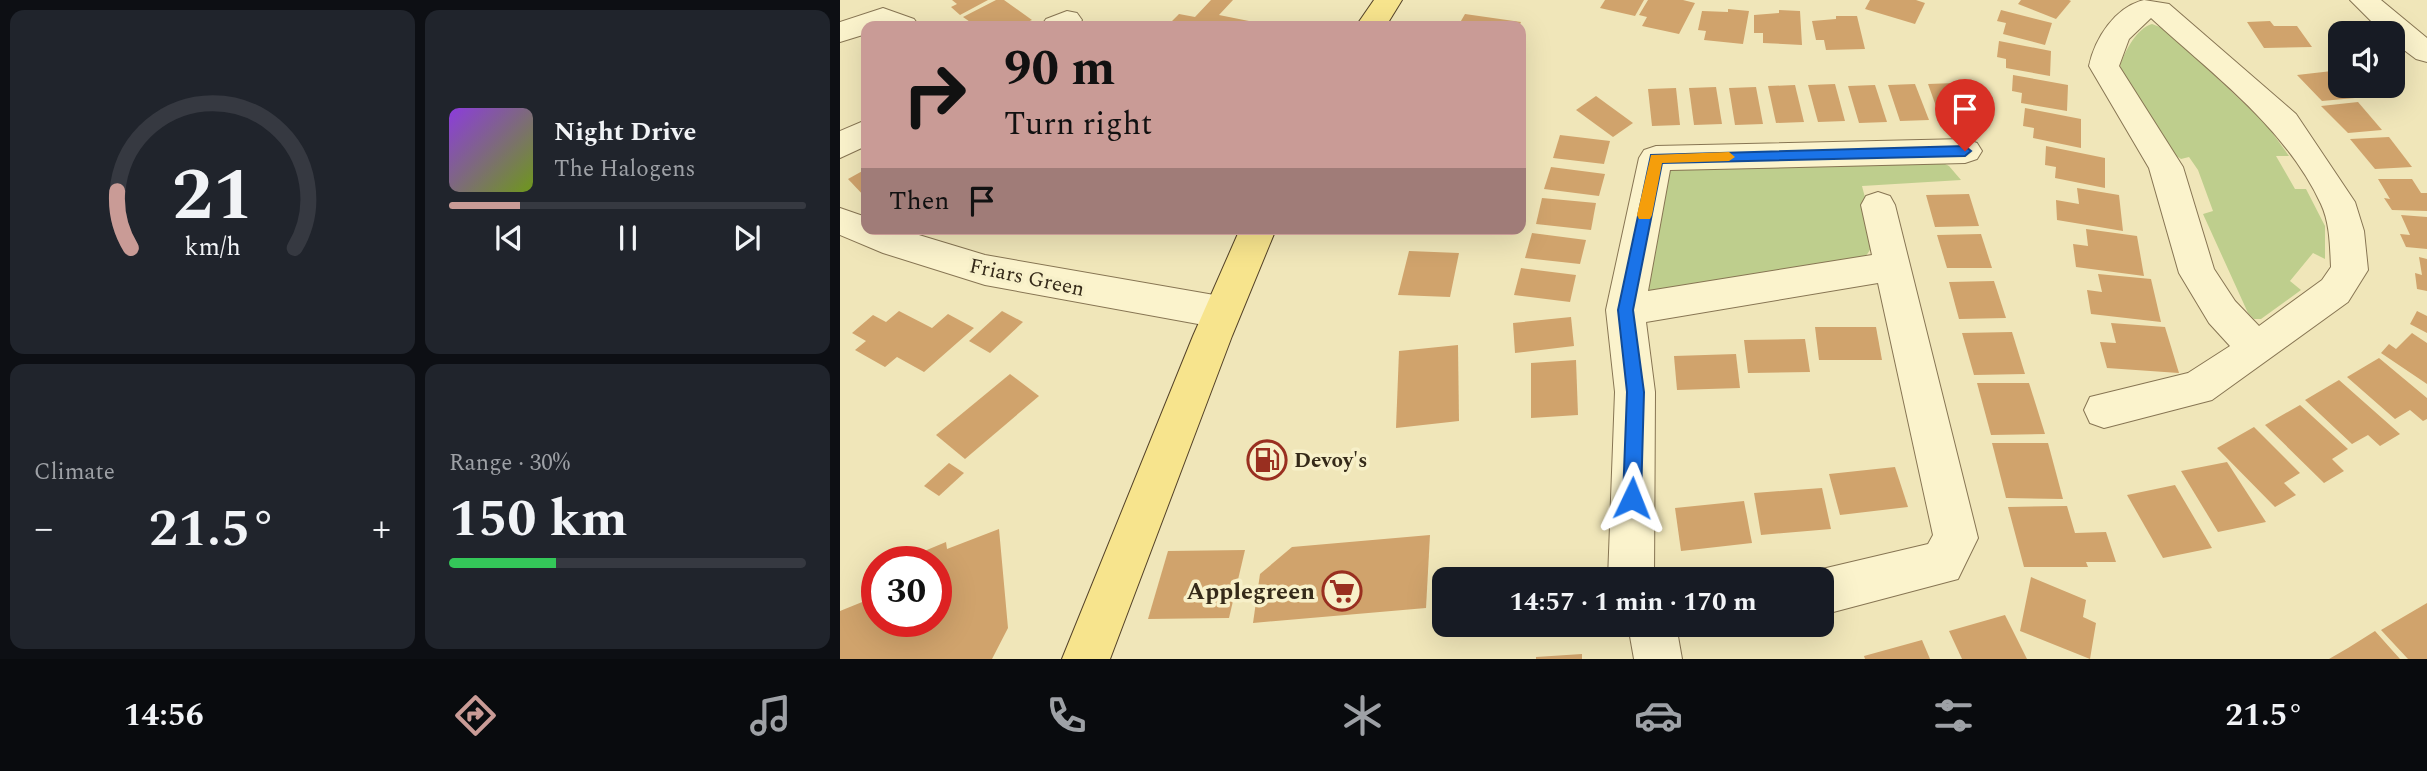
<!DOCTYPE html>
<html lang="en">
<head>
<meta charset="utf-8">
<style>
  :root { --surface:#171b24; --page:#20242c; --text:#f1f3f6; --muted:#9ea1a6; --line:#363941; --accent:#c99b96 }
  body { margin:0; font-family:Spectral,serif; background:var(--page); color:var(--text); height:100vh; display:flex; flex-direction:column; font-size:26px; white-space:nowrap }
  * { box-sizing:border-box; margin:0 }
  p { font-size:23px; color:var(--muted) }
  .icon { flex:none; width:38px; height:38px; fill:none; stroke:currentColor; stroke-width:2; stroke-linecap:round; stroke-linejoin:round }
  .map { position:relative; flex:1; overflow:hidden }
  .side { display:flex; flex-direction:column; gap:10px; padding:10px; background:#0d0f14; width:840px }
  .side>* { flex:none }
  .hud { position:absolute; left:21px; top:21px; width:665px; height:214px; border-radius:14px; box-shadow:0 7px 28px #0002; background:#c99b96; color:#111; overflow:hidden }
  .controls { position:absolute; left:1488px; top:21px; display:grid; gap:14px }
  .controls a { display:grid; place-items:center; width:77px; height:77px; border-radius:14px; background:var(--surface); box-shadow:0 7px 28px #0002; font-size:35px }
  .speed { position:absolute; left:21px; top:546px; display:flex; gap:14px; font-size:35px; font-weight:700; text-align:center }
  .speed>* { display:grid; place-content:center; width:91px; height:91px; border-radius:50%; background:var(--surface); box-shadow:0 7px 28px #0002; line-height:1 }
  .speed .limit { border:10px solid #d22; background:#fff; color:#111 }
  .pin { position:absolute; display:grid; place-items:center; width:60px; height:60px; color:#fff; margin:-72px -30px; border-radius:50% 50% 50% 0; rotate:-45deg; box-shadow:0 0 7px #0007 }
  .pin .icon { rotate:45deg }
  .me { position:absolute; width:77px; margin:-38px; rotate:2deg; stroke-linejoin:round; filter:drop-shadow(0 0 5px #0008) }
  .turn { display:flex; align-items:center; gap:24px; height:147px; padding:0 28px; font-size:32px }
  .turn .icon { width:91px; height:91px; stroke-width:2.5 }
  .turn b { display:block; font-size:49px; line-height:60px }
  .then { display:flex; align-items:center; height:66px; padding:0 28px; background:#0003; gap:14px; font-size:26px }
  .big { font-size:52px; font-weight:700; line-height:1.1 }
  .side .tile { flex:1; display:flex; flex-direction:column; justify-content:center; gap:10px; min-width:0; padding:0 24px; border-radius:14px; background:var(--page) }
  .side .dial { align-items:center; gap:0 }
  .dial svg { height:182px; overflow:visible; fill:none; stroke:var(--line); stroke-width:7; stroke-linecap:round; text-anchor:middle }
  .dial text { fill:var(--text); stroke:none }
  .song { display:flex; align-items:center; gap:21px }
  .cover { width:84px; height:84px; border-radius:10px; background:linear-gradient(135deg,hsl(270 70% 55%),hsl(80 70% 35%)) }
  .played { height:7px; border-radius:4px; background:linear-gradient(90deg,var(--accent) 20%,var(--line) 20%) }
  .keys { display:flex; justify-content:space-around; direction:ltr }
  .heat { display:flex; justify-content:space-between; align-items:center; font-size:38px; direction:ltr }
  .charge { height:10px; border-radius:5px; background:linear-gradient(90deg,#34c759 30%,var(--line) 0) }
  .side .tiles { flex:1; display:grid; gap:10px; grid-template-columns:repeat(2,1fr) }
  .trip { position:absolute; left:592px; top:567px; width:402px; height:70px; border-radius:14px; background:var(--surface); box-shadow:0 7px 28px #0002; font-weight:700; line-height:70px; text-align:center }
  .menu { display:flex; height:112px; justify-content:space-around; align-items:center; background:#090b0e; color:var(--muted) }
  .menu .icon { width:49px; height:49px }
  .menu .current { color:var(--accent) }
  .menu b { font-size:32px; color:var(--text) }
  main { display:flex; flex:1; min-height:0 }
  .map>svg:first-child { display:block }
</style>
</head>
<body>
<main>
<section class="side">
<div class="tiles">
<div class="tile dial"><svg viewBox="0 0 100 80">
<path d="M14 69A42 42 0 1 1 86 69"/>
<path d="M14 69A42 42 0 0 1 8 44" stroke="#c99b96"/>
<text x="50" y="56" font-size="32" font-weight="700">21</text>
<text x="50" y="72" font-size="11">km/h</text>
</svg></div>
<div class="tile">
<div class="song"><i class="cover"></i><div><b>Night Drive</b><p>The Halogens</p></div></div>
<div class="played"></div>
<div class="keys"><svg class="icon" aria-label="previous" viewBox="0 0 24 24"><path d="M18 5L8 12l10 7zM5 5v14"/></svg><svg class="icon" aria-label="pause" viewBox="0 0 24 24"><path d="M8 5v14M16 5v14"/></svg><svg class="icon" aria-label="next" viewBox="0 0 24 24"><path d="M6 5l10 7-10 7zM19 5v14"/></svg></div>
</div>
<div class="tile"><p>Climate</p>
<div class="heat"><a>−</a><b class="big">21.5°</b><a>+</a></div>
</div>
<div class="tile"><p>Range · 30%</p><b class="big">150 km</b><div class="charge"></div></div>
</div>
</section>
<div class="map">
<svg width="1587" height="659" viewBox="0 0 1587 659">
  <rect width="100%" height="100%" fill="#f0e6b9"/>
  <g fill="#bece8d">
    <path d="M1312 24 1325 29 1426 124 1449 156H1436L1455 189H1466L1485 226V259L1473 253 1450 281 1461 290 1421 319H1414L1408 313 1363 214 1373 211 1358 170 1349 157 1341 159 1335 155 1284 79 1280 65C1286 50 1296 29 1312 24Z"/>
    <path d="M1099 161 1109 166 1121 180 1022 186C1027 208 1044 242 1023 258L816 293 808 289 828 171 843 164Z"/>
  </g>
  <g fill="#d0a36c">
    <path d="M112 0H148L120 15 111 7 117 4Z"/>
    <path d="M156 0H164L192 20 179 26H147L140 21 133 24 123 17Z"/>
    <path d="M371 0H393L379 15 424 24 327 26 339 14 355 17Z"/>
    <path d="M765 0H804L795 16 760 8Z"/>
    <path d="M808 0H843L855 3 839 34 802 26 807 17 799 15Z"/>
    <path d="M1030 0H1076L1085 3 1075 24 1025 9Z"/>
    <path d="M1181 0H1229L1231 1 1216 19 1178 4Z"/>
    <path d="M888 9 909 11 903 44 864 40 866 31 858 30 862 11 888 12Z"/>
    <path d="M939 10 960 11 962 45 923 43V33H914V15L939 13Z"/>
    <path d="M1161 10 1212 23 1205 45 1163 34 1166 23 1157 21Z"/>
    <path d="M625 14 681 22 679 26H618Z"/>
    <path d="M996 16H1017L1025 49 986 50 984 40H976L972 21 996 19Z"/>
    <path d="M1430 21 1434 26H1457L1472 47 1424 48 1407 22Z"/>
    <path d="M1159 41 1211 51 1210 76 1166 68V59L1157 57Z"/>
    <path d="M1492 71 1500 80V86H1505L1515 98 1482 101 1457 75Z"/>
    <path d="M1173 75 1228 85 1227 111 1181 103 1182 93 1172 91Z"/>
    <path d="M1115 83 1129 119 1101 120 1088 84Z"/>
    <path d="M995 84 1005 121 978 122 968 85Z"/>
    <path d="M1075 84 1089 120 1060 121 1048 85Z"/>
    <path d="M955 85 964 122 936 123 928 86Z"/>
    <path d="M1035 85 1047 122 1019 123 1008 86Z"/>
    <path d="M876 87 882 124 854 125 849 88Z"/>
    <path d="M916 87 923 124 895 125 889 88Z"/>
    <path d="M836 88 840 125 812 126 808 89Z"/>
    <path d="M756 96 793 123 773 137 736 110Z"/>
    <path d="M1518 102 1542 130 1508 133 1481 106Z"/>
    <path d="M1185 108 1241 119V148L1193 138 1194 128 1183 126Z"/>
    <path d="M720 135 770 141 764 164 713 158Z"/>
    <path d="M1549 137 1572 167 1535 169 1510 139Z"/>
    <path d="M1206 146 1265 158V188L1215 178 1216 167 1205 165Z"/>
    <path d="M711 167 765 174 759 196 704 189Z"/>
    <path d="M26 169V198L8 179Z"/>
    <path d="M1538 179H1572L1581 193H1587V211L1552 210 1544 198 1550 199Z"/>
    <path d="M1237 188 1279 195 1283 231 1217 220 1216 200 1239 204Z"/>
    <path d="M1129 194 1139 226 1095 227 1086 195Z"/>
    <path d="M702 198 756 203 751 230 696 224Z"/>
    <path d="M1561 215 1587 217V249L1566 247 1560 234 1570 235Z"/>
    <path d="M1246 229 1297 236 1304 276 1236 267 1233 244 1248 246Z"/>
    <path d="M692 233 746 240 740 264 685 258Z"/>
    <path d="M1141 234 1152 268H1107L1097 235Z"/>
    <path d="M569 251 619 253 610 297 558 295Z"/>
    <path d="M1579 257 1587 259V291L1577 289 1575 273 1582 275Z"/>
    <path d="M681 268 736 275 730 302 674 295Z"/>
    <path d="M1258 274 1311 279 1321 322 1251 314 1247 290 1262 292Z"/>
    <path d="M1154 281 1166 318 1119 319 1109 282Z"/>
    <path d="M59 311 92 328 108 314 134 328 84 372 57 357 45 367 15 350 26 341 12 333 33 315 46 322Z"/>
    <path d="M162 311 183 322 150 353 129 341Z"/>
    <path d="M1577 311 1587 316V333L1570 324Z"/>
    <path d="M731 317 734 346 675 353 673 323Z"/>
    <path d="M1271 323 1325 327 1339 373 1267 368 1260 342 1276 343Z"/>
    <path d="M975 327H1036L1042 360H979Z"/>
    <path d="M1172 332 1185 374 1134 375 1122 333Z"/>
    <path d="M1572 333 1587 343V384L1541 353 1549 344 1556 349Z"/>
    <path d="M965 339 970 372 908 373 904 340Z"/>
    <path d="M618 345 619 421 556 428 559 351Z"/>
    <path d="M896 354 900 388 837 390 834 356Z"/>
    <path d="M1539 358 1587 398V419L1583 421 1570 410 1555 419 1507 377Z"/>
    <path d="M736 360 738 415 691 418V363Z"/>
    <path d="M170 374 199 396 125 459 96 435Z"/>
    <path d="M1499 380 1560 434 1540 446 1528 435 1512 444 1465 400Z"/>
    <path d="M1137 383H1189L1205 434 1151 435Z"/>
    <path d="M1460 405 1508 449 1492 459 1504 471 1484 483 1425 425Z"/>
    <path d="M1414 427 1460 473 1444 483 1456 495 1435 507 1377 448Z"/>
    <path d="M1152 443H1208L1223 499 1166 498Z"/>
    <path d="M1387 462 1426 522 1378 532 1341 471Z"/>
    <path d="M109 463 124 473 99 496 84 486Z"/>
    <path d="M1055 467 1068 507 1000 515 989 474Z"/>
    <path d="M1335 485 1372 548 1323 558 1287 495Z"/>
    <path d="M982 488 991 529 921 535 914 493Z"/>
    <path d="M904 501 912 543 841 551 835 508Z"/>
    <path d="M1227 506 1235 533 1266 532 1276 562H1246L1248 567H1184L1168 507Z"/>
    <path d="M159 529 168 628 152 659H0V611L37 596V621H96V562H58L106 542 107 549Z"/>
    <path d="M590 535 586 608 413 623 420 574 452 547Z"/>
    <path d="M405 550 389 618 308 619 328 551Z"/>
    <path d="M1191 577 1246 600 1243 617 1256 623 1250 659 1180 631Z"/>
    <path d="M1587 603V659H1568L1541 630Z"/>
    <path d="M1165 615 1187 659H1122L1109 631Z"/>
    <path d="M1535 631 1560 659H1489L1508 648Z"/>
    <path d="M1082 640 1090 659H1025L1024 656Z"/>
    <path d="M742 654V659H696V657Z"/>
  </g>
  <g fill="none" stroke-linecap="round" stroke-linejoin="round">
    <g stroke="#877553" stroke-width="2">
      <g id="minor">
        <path d="M1304 0 1329 4 1456 114 1515 202 1524 231 1528 270 1508 302 1372 400 1264 428 1250 423 1244 410 1250 397 1348 373 1390 346 1369 323 1339 273 1309 168 1249 66C1255 38 1275 7 1304 0ZM1311 18C1371 73 1446 128 1481 204 1490 223 1490 247 1491 267L1482 280 1419 326 1395 301 1374 269 1343 167 1279 66 1289 39Z"/>
        <path d="M1510 0H1541L1587 38V62L1576 59 1552 41V33H1543Z"/>
        <path d="M43 8 74 19 79 26H26V34L0 42V22Z"/>
        <path d="M227 11 237 13 242 20 238 26H201L206 19Z"/>
        <path d="M26 120V146L0 158V131Z"/>
        <path d="M1125 139 1137 143 1142 151 1137 159 1125 163 830 170 808 291 1032 255 1021 205 1026 196 1038 192 1050 196 1055 205 1138 538 1118 579 982 615V579H964L982 569 1088 544 1093 535 1038 283 806 322 815 392 814 579H768L775 392 766 310 799 158 804 150 816 146Z"/>
        <path d="M0 208 26 217V229H59L145 255 380 296 393 301 399 312 393 323 380 328 145 285 43 253 0 235Z"/>
        <path d="M788 625H836L842 659H794Z"/>
      </g>
    </g>
    <g stroke="#544228" stroke-width="2">
      <g id="major">
        <path d="M534 0H562L546 26H516Z"/>
        <path d="M400 229H436L392 336 270 659H222L353 336Z"/>
      </g>
    </g>
    <use href="#minor" fill="#fbf3cc" fill-rule="evenodd"/>
    <use href="#major" fill="#f7e48d" fill-rule="evenodd"/>
  </g>
  <path fill="#1a73e8" stroke="#114b97" stroke-width="2" d="M1125 146 1131 151 1125 156 822 163 793 310 804 392 801 498 799 504 792 507 786 504 783 498 787 392 778 310 811 155Z"/>
  <path fill="#f59e0b" d="M889 152 895 157 889 161 822 163 812 215 810 219H799L797 215 811 155Z"/>
  <defs>
    <g id="fuel-ring" transform="scale(2.0125)"><circle r="9.5" fill="#f7f0c9" stroke="#992f20" stroke-width="1.5"/><path d="M-5.5-6h7V0h2V4h1.3V-2.5L3-4.5l.8-.8L6-3V5H2.5V1h-1V6h-7ZM-4.2-4.7v3.2H.2V-4.7Z" fill="#992f20"/></g>
    <g id="supermarket-ring" transform="scale(2.0125)"><circle r="9.5" fill="#f7f0c9" stroke="#992f20" stroke-width="1.5"/><path d="M-6-5.5h2.5l.6 2H6L4.5 2H-2.5L-4.4-4H-6ZM-1.5 3.2a1.3 1.3 0 1 0 .1 0ZM3 3.2a1.3 1.3 0 1 0 .1 0Z" fill="#992f20"/></g>
  </defs>
  <g fill-rule="evenodd">
    <use href="#fuel-ring" x="427" y="460"/>
    <use href="#supermarket-ring" x="502" y="591"/>
  </g>
  <g text-anchor="middle" stroke-width="7" stroke-linejoin="round" paint-order="stroke">
    <g font-size="21" fill="#352a19" stroke="#f7f0c9">
      <text transform="translate(187 277) rotate(12)" y="7">Friars Green</text>
    </g>
    <g font-size="21" font-weight="bold" fill="#352a19" stroke="#f7f0c9" text-anchor="start">
      <text x="454" y="467">Devoy's</text>
    </g>
    <g font-size="24" font-weight="bold" fill="#352a19" stroke="#f7f0c9" text-anchor="end">
      <text x="475" y="599">Applegreen</text>
    </g>
  </g>
</svg>
<div class="controls">
<a><svg class="icon" aria-label="sound" viewBox="0 0 24 24"><path d="M4 9h4l5-4v14l-5-4H4zM17 9q2 3 0 6"/></svg></a>
</div>
<div class="speed"><div class="limit">30</div></div>
<div class="pin" style="left:1125px;top:151px;background:#d93025"><svg class="icon" aria-label="arrive" viewBox="0 0 24 24"><path d="M6 21V4h12l-3 4 3 4H6"/></svg></div>
<svg class="me" style="left:792px;top:498px" viewBox="-20 -20 40 40"><path d="M0-17L14 15 0 8-14 15z" fill="#1a73e8" stroke="#fff" stroke-width="4"/></svg>
<div class="trip">14:57 · 1 min · 170 m</div>
<div class="hud">
<div class="turn"><svg class="icon" aria-label="right" viewBox="0 0 24 24"><path d="M7 20v-9h11M14 6l5 5-5 5"/></svg><div><b>90 m</b>Turn right</div></div>
<div class="then">Then<svg class="icon" aria-label="arrive" viewBox="0 0 24 24"><path d="M6 21V4h12l-3 4 3 4H6"/></svg></div>
</div>
</div>
</main>
<nav class="menu">
<b>14:56</b>
<svg class="icon current" aria-label="directions" viewBox="0 0 24 24"><path d="M12 3l9 9-9 9-9-9zM9 14v-3h6M13 9l2 2-2 2"/></svg>
<svg class="icon" aria-label="music" viewBox="0 0 24 24"><path d="M9 18V5l10-2v13"/><circle cx="6" cy="18" r="3"/><circle cx="16" cy="16" r="3"/></svg>
<svg class="icon" aria-label="phone" viewBox="0 0 24 24"><path d="M5 4h4l2 5-3 2q2 4 5 5l2-3 5 2v4C11 20 4 13 5 4z"/></svg>
<svg class="icon" aria-label="climate" viewBox="0 0 24 24"><path d="M12 3v18M4 7l16 10M4 17L20 7"/></svg>
<svg class="icon" aria-label="car" viewBox="0 0 24 24"><path d="M5 17H2v-5l4-1 3-4h7l3 4 3 1v5h-3M9 17h6M6 11h13"/><circle cx="7" cy="17" r="2"/><circle cx="17" cy="17" r="2"/></svg>
<svg class="icon" aria-label="filters" viewBox="0 0 24 24"><path d="M4 7h16M4 17h16"/><circle cx="9" cy="7" r="2"/><circle cx="15" cy="17" r="2"/></svg>
<b>21.5°</b>
</nav>
</body>
</html>
